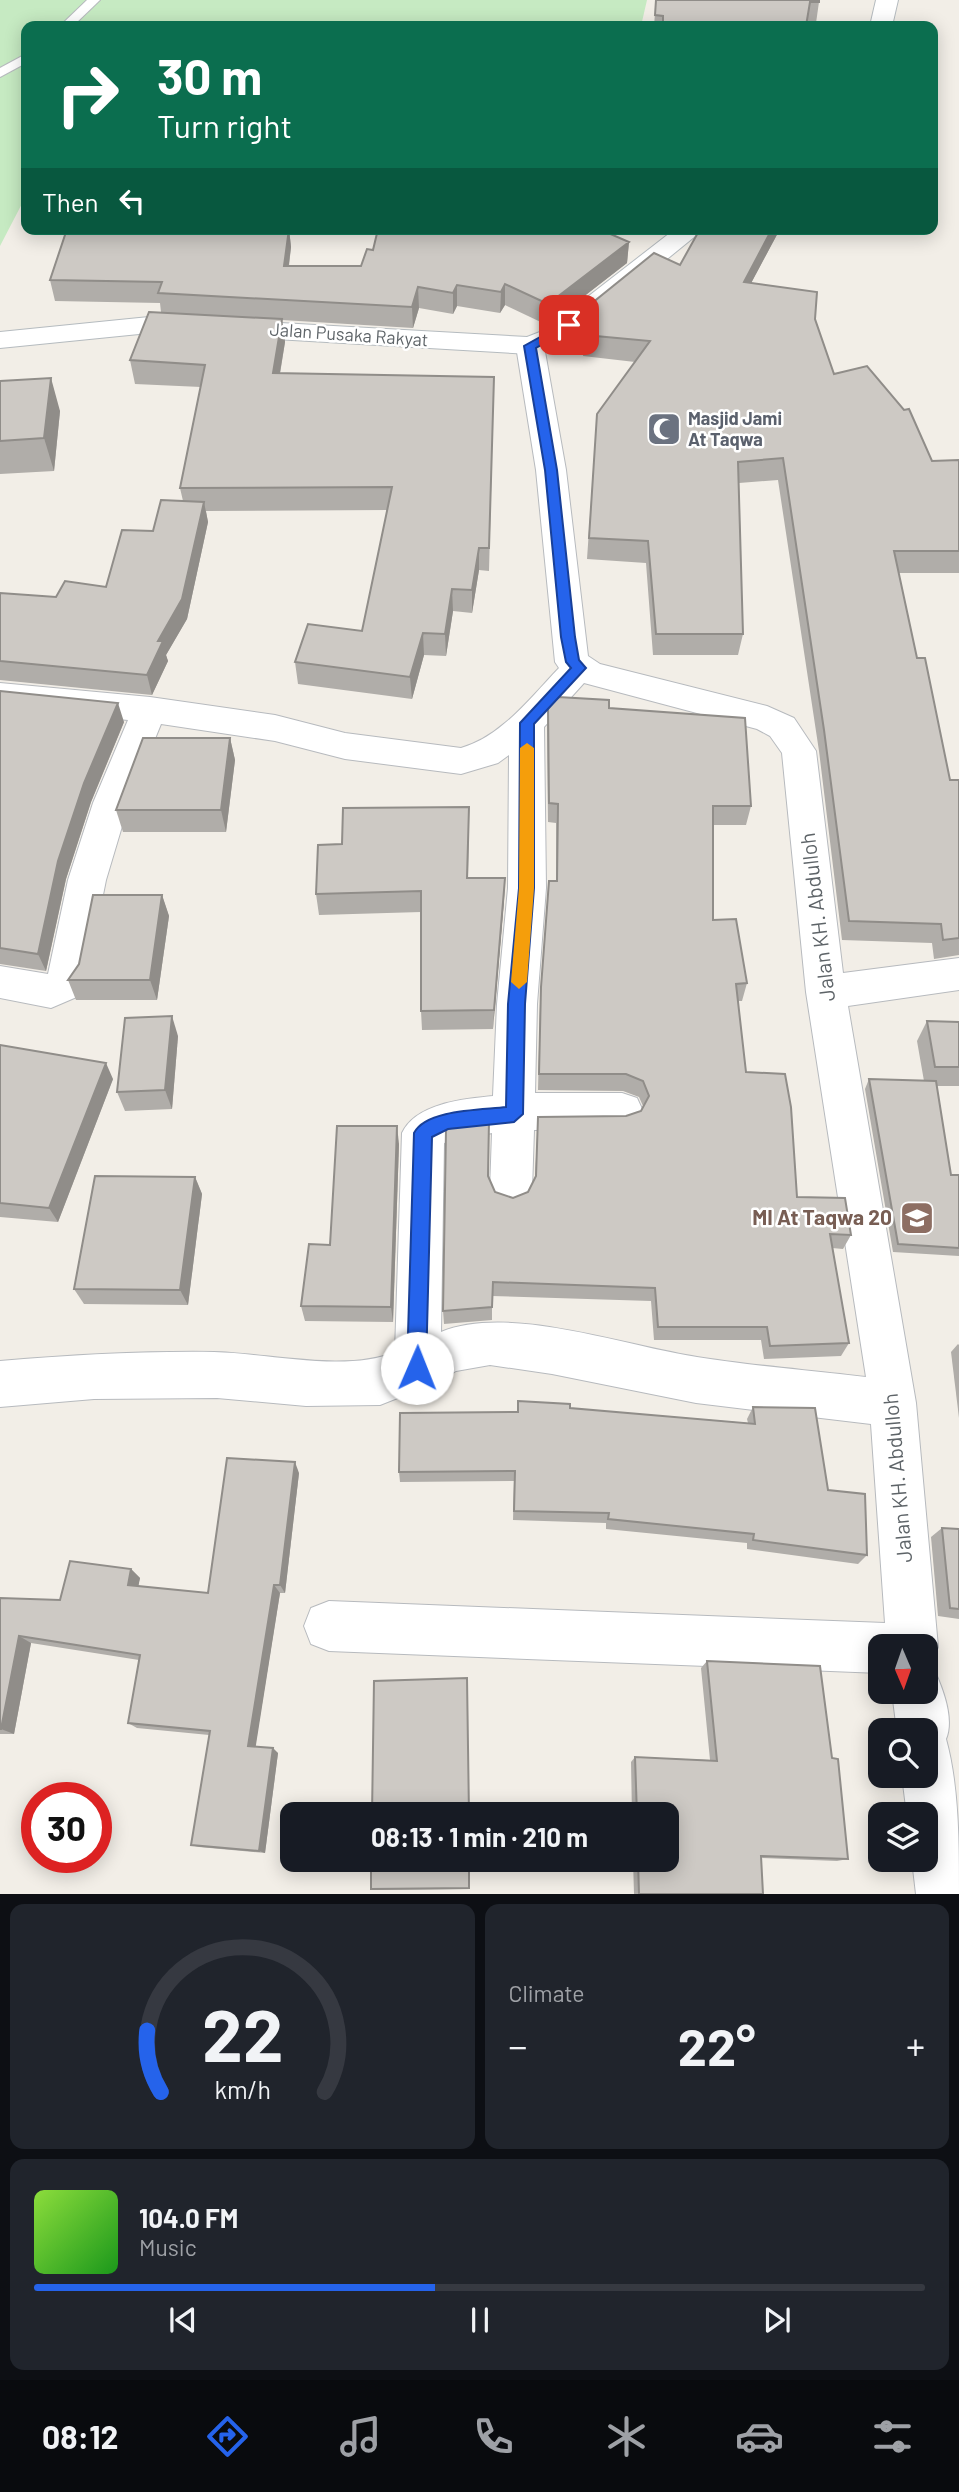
<!DOCTYPE html>
<html lang="en">
<head>
<meta charset="utf-8">
<style>
  :root { --surface:#171b24; --page:#20242c; --text:#f1f3f6; --muted:#9ea1a6; --line:#363941; --accent:#2563eb }
  body { margin:0; font-family:Barlow,sans-serif; background:var(--page); color:var(--text); height:100vh; display:flex; flex-direction:column; font-size:26px; white-space:nowrap }
  * { box-sizing:border-box; margin:0 }
  p { font-size:23px; color:var(--muted) }
  .icon { flex:none; width:38px; height:38px; fill:none; stroke:currentColor; stroke-width:2; stroke-linecap:round; stroke-linejoin:round }
  .map { position:relative; height:1894px; overflow:hidden }
  .panel { display:flex; flex-direction:column; gap:10px; padding:10px; background:#0d0f14; flex:1 }
  .panel>* { flex:none }
  .banner { position:absolute; left:21px; top:21px; width:917px; height:214px; border-radius:14px; box-shadow:0 4px 18px #0003; background:#0b6e4f; color:#fff; overflow:hidden }
  .needle { width:46px; rotate:178deg }
  .controls { position:absolute; left:868px; top:1634px; display:grid; gap:14px }
  .controls a { display:grid; place-items:center; width:70px; height:70px; border-radius:14px; background:var(--surface); box-shadow:0 4px 18px #0003; font-size:35px }
  .speed { position:absolute; left:21px; top:1782px; display:flex; gap:14px; font-size:35px; font-weight:700; text-align:center }
  .speed>* { display:grid; place-content:center; width:91px; height:91px; border-radius:50%; background:var(--surface); box-shadow:0 4px 18px #0003; line-height:1 }
  .speed .limit { border:10px solid #d22; background:#fff; color:#111 }
  .pin { position:absolute; display:grid; place-items:center; width:60px; height:60px; color:#fff; margin:-30px; border-radius:14px; box-shadow:0 4px 10px #0006 }
  .me { position:absolute; width:77px; margin:-38px; rotate:1deg; stroke-linejoin:round; filter:drop-shadow(0 0 5px #0008) }
  .turn { display:flex; align-items:center; gap:24px; height:147px; padding:0 21px; font-size:32px }
  .turn .icon { width:91px; height:91px; stroke-width:2.5 }
  .turn b { display:block; font-size:49px; line-height:60px }
  .then { display:flex; align-items:center; height:66px; padding:0 21px; background:#0003; gap:14px; font-size:26px }
  .big { font-size:52px; font-weight:700; line-height:1.1 }
  .panel .widget { flex:1; display:flex; flex-direction:column; justify-content:center; gap:10px; min-width:0; padding:0 24px; border-radius:14px; background:var(--page) }
  .panel .dial { align-items:center; gap:0 }
  .dial svg { height:182px; overflow:visible; fill:none; stroke:var(--line); stroke-width:7; stroke-linecap:round; text-anchor:middle }
  .dial text { fill:var(--text); stroke:none }
  .song { display:flex; align-items:center; gap:21px }
  .cover { width:84px; height:84px; border-radius:10px; background:linear-gradient(135deg,hsl(90 70% 55%),hsl(120 70% 35%)) }
  .played { height:7px; border-radius:4px; background:linear-gradient(90deg,var(--accent) 45%,var(--line) 45%) }
  .keys { display:flex; justify-content:space-around; direction:ltr }
  .heat { display:flex; justify-content:space-between; align-items:center; font-size:38px; direction:ltr }
  .panel .tiles { flex:1; display:grid; gap:10px; grid-template-columns:1fr 1fr }
  .widget:last-child { grid-column:span 2 }
  .trip { position:absolute; left:280px; top:1802px; width:399px; height:70px; border-radius:14px; background:var(--surface); box-shadow:0 4px 18px #0003; font-weight:700; line-height:70px; text-align:center }
  .menu { display:flex; height:112px; justify-content:space-around; align-items:center; background:#090b0e; color:var(--muted) }
  .menu .icon { width:49px; height:49px }
  .menu .current { color:var(--accent) }
  .menu b { font-size:32px; color:var(--text) }
  .map>svg:first-child { display:block }
</style>
</head>
<body>
<div class="map">
<svg width="959" height="1894" viewBox="0 0 959 1894">
  <rect width="100%" height="100%" fill="#f2eee7"/>
  <path fill="#c6eac2" d="M0 0H647L641 26H26V196L0 246Z"/>
  <g fill="none" stroke-linecap="round" stroke-linejoin="round">
    <g stroke="#b7babe" stroke-width="2">
      <g id="lane">
        <path d="M87 0H100L73 26H60Z"/>
        <path d="M26 54V63L0 77V68Z"/>
      </g>
    </g>
    <g stroke="#b7babe" stroke-width="2">
      <g id="street">
        <path d="M530 338 540 340 544 346 566 470 588 656 600 664 767 706 794 718 816 751 843 973 959 958V990L848 1006 916 1403 938 1647 930 1665 926 1667V1647H880V1673L329 1651 311 1644 304 1626 311 1608 329 1601 885 1623 871 1424 696 1403 552 1374 490 1365 456 1371 433 1384 380 1405 306 1406 217 1398 94 1399 0 1407V1361C71 1355 142 1351 214 1352 266 1353 347 1373 395 1352L402 1133C416 1103 464 1099 493 1096L497 1004 508 888 509 755 498 763 461 774 345 759 275 741 161 724 129 803 106 880 85 984 79 996 51 1008 0 998V966L48 974 68 880 93 803 128 720 0 707V683L150 697 275 715 345 733 461 748C501 737 531 697 559 668L555 662 536 470 516 346 520 340ZM584 683 757 729 770 736 782 753 806 992 866 1377C809 1370 752 1366 697 1357 624 1346 509 1304 441 1332L444 1143 492 1133 490 1190 496 1204 511 1210 526 1204 532 1190 534 1130 622 1129 637 1124 643 1111 637 1098 622 1093H535L537 1004 546 888 544 727Z"/>
        <path d="M926 1669 936 1674C944 1692 954 1720 946 1739 959 1786 959 1843 959 1894H916L912 1860H926V1815H907L902 1776H926V1731H897L892 1692H926Z"/>
      </g>
    </g>
    <g stroke="#b5bbbf" stroke-width="2">
      <g id="secondary">
        <path d="M876 0H898L892 26H870Z"/>
        <path d="M675 229H704L565 342 530 354 159 332 0 348V332L159 316 527 337 545 330Z"/>
      </g>
    </g>
    <use href="#lane" fill="#fff" fill-rule="evenodd"/>
    <use href="#street" fill="#fff" fill-rule="evenodd"/>
    <use href="#secondary" fill="#fff" fill-rule="evenodd"/>
  </g>
  <g fill="#b0ada9">
    <path d="M656 0 819 2 816 23H807L806 26H654Z"/>
    <path d="M67 229H289L291 247 289 266H361L373 250 629 242 627 263 547 325 505 305 500 313 457 306 453 314 419 308 413 328 282 320 285 342 280 374 494 377 489 571 479 570 472 613 453 611 446 656 424 655 412 699 298 684 295 662 362 631 388 510 206 511 208 522 187 619 166 655 168 661 152 695 0 680V593L56 597 106 587 153 531 183 501 180 488 201 387 135 384 130 360 161 312 160 303 55 301 50 280Z"/>
    <path d="M700 229H780L751 283 815 319 834 374 932 461 959 460V573H899L917 658 950 780H959V957V955L934 959 932 943 842 940 819 751 778 480 739 483 743 634 738 655H653L646 563 587 559 597 414 635 362 583 356 584 349 578 348V339L575 337 576 316 680 265Z"/>
    <path d="M0 381 60 411 54 471 0 474Z"/>
    <path d="M0 691 124 722 91 802 66 879 46 971 0 964Z"/>
    <path d="M548 708H609L751 806 746 825H713V920L747 983 742 1001H738L746 1072 797 1197 851 1235 843 1249 832 1248 849 1343 841 1356 764 1359 761 1340H654L651 1301 492 1296V1320L444 1324 443 1311 488 1177 495 1192 513 1198 528 1192 535 1177 538 1117 626 1116 641 1111 643 1106 639 1097 623 1091 538 1090 540 1004 549 881H556V823L548 822 547 728Z"/>
    <path d="M230 738 235 760 226 832H123L116 810Z"/>
    <path d="M469 829 468 878H505L504 900 493 1029 422 1030 421 1011V912L319 915 316 894 342 844Z"/>
    <path d="M162 895 169 916 157 1000H76L68 980 79 964Z"/>
    <path d="M927 1021 959 1022V1086H937L951 1175H959V1256L893 1252 865 1089 869 1079 924 1081 917 1041Z"/>
    <path d="M178 1036 172 1109 125 1111 117 1092Z"/>
    <path d="M0 1045 113 1079 58 1222 0 1217Z"/>
    <path d="M399 1144 393 1322 305 1321 301 1306 330 1245Z"/>
    <path d="M195 1177 202 1194 188 1305 84 1304 74 1289Z"/>
    <path d="M958 1344 959 1345V1418L951 1352Z"/>
    <path d="M753 1407 828 1490 867 1555 858 1564 747 1549V1543L606 1529V1523L513 1520 514 1481 400 1482 399 1472 517 1412 570 1408 748 1423 747 1419Z"/>
    <path d="M299 1473 285 1593H280L255 1747 278 1753 265 1853 199 1847 191 1845 209 1735 137 1728 128 1723 139 1660 31 1643 14 1734H0V1598L60 1600 131 1569 140 1578 138 1586 208 1593Z"/>
    <path d="M942 1528 959 1529V1619L938 1616 931 1537Z"/>
    <path d="M707 1661 832 1758 848 1859 837 1861 761 1858 763 1894H634L633 1860H667V1815H632L631 1762 635 1757 710 1760 701 1668Z"/>
    <path d="M469 1860 470 1889 374 1890 371 1889Z"/>
  </g>
  <g fill="#908d89">
    <path d="M289 229 291 247 286 287 284 266Z"/>
    <path d="M772 229H780L740 304 744 282Z"/>
    <path d="M629 242 627 263 547 325 548 304Z"/>
    <path d="M505 284V305L500 313 501 292Z"/>
    <path d="M457 285V306L453 314V293Z"/>
    <path d="M418 287 419 308 413 328 412 307Z"/>
    <path d="M282 319 285 342 276 396 273 373Z"/>
    <path d="M51 378 60 411 54 471 44 438Z"/>
    <path d="M204 502 208 522 187 619 166 655 168 661 152 695 147 675Z"/>
    <path d="M479 548V570L472 613V590Z"/>
    <path d="M452 589 453 611 446 656 445 634Z"/>
    <path d="M423 633 424 655 412 699 410 677Z"/>
    <path d="M118 703 124 722 91 802 66 879 46 971 38 954 58 861 84 783Z"/>
    <path d="M230 738 235 760 226 832 221 810Z"/>
    <path d="M505 878 504 900 493 1029 494 1010Z"/>
    <path d="M162 895 169 916 157 1000 150 980Z"/>
    <path d="M172 1016 178 1036 172 1109 165 1090Z"/>
    <path d="M106 1063 113 1079 58 1222 49 1208Z"/>
    <path d="M397 1126 399 1144 393 1322 391 1307Z"/>
    <path d="M195 1177 202 1194 188 1305 180 1290Z"/>
    <path d="M295 1462 299 1473 285 1593 280 1585Z"/>
    <path d="M131 1569 140 1578 137 1593 128 1585Z"/>
    <path d="M274 1585 280 1593 255 1751 248 1746Z"/>
    <path d="M19 1636 31 1643 14 1734 1 1729Z"/>
    <path d="M273 1748 278 1753 265 1853 259 1851Z"/>
  </g>
  <g fill="#cdc9c4" stroke="#908d89" stroke-width="2">
    <path d="M656 0H819V2H810L806 26H663V16L655 15Z"/>
    <path d="M67 229H289L284 266H361L367 249 373 250 378 229H599L629 242 548 304 505 284 501 292 457 285 453 293 418 287 412 307 158 293 162 282 50 280Z"/>
    <path d="M700 229H772L744 282 817 292 815 319 834 374 867 366 904 410 909 409 932 461 959 460V551H894L917 658H925L950 780H959V938L943 940 941 924 849 921 824 730 783 458 738 462 743 634H656L648 541 589 538 597 414 650 341 585 335V327L579 326 581 318 576 316 654 253 680 265Z"/>
    <path d="M149 312 282 319 273 373 494 377 489 548H479L472 590 452 589 445 634 423 633 410 677 295 662 308 624 362 631 392 487 180 488 205 365 130 360Z"/>
    <path d="M51 378 44 438 0 441V381Z"/>
    <path d="M161 500 204 502 182 599 158 641H163L147 675 0 661V593L56 597 65 581 106 587 122 530 153 531Z"/>
    <path d="M0 691 118 703 84 783 58 861 38 954 0 948Z"/>
    <path d="M558 697 609 700V708L745 718 751 806H713V920L736 919 747 983 736 984 746 1072 785 1074 791 1107 797 1197 845 1198 851 1235 830 1234 849 1343 770 1346 767 1327H658L655 1288 493 1282 492 1307 443 1311 446 1129 489 1121 488 1176 495 1192 513 1198 528 1192 536 1176 538 1117 626 1116 641 1111 649 1096 643 1081 626 1074H539L541 987 549 881H557L558 804 549 803 548 708Z"/>
    <path d="M143 738H230L221 810H116Z"/>
    <path d="M469 807 467 878H505L494 1010 421 1011V891L316 894 318 845 342 844 343 808Z"/>
    <path d="M93 895H162L150 980H68L79 964Z"/>
    <path d="M172 1016 165 1090 117 1092 125 1018Z"/>
    <path d="M927 1021 959 1022V1067H935Z"/>
    <path d="M0 1045 106 1063 49 1208 0 1203Z"/>
    <path d="M869 1079 936 1081 951 1175H959V1248L898 1244Z"/>
    <path d="M337 1126H397L391 1307 301 1306 309 1244 330 1245Z"/>
    <path d="M95 1176 195 1177 180 1290 74 1289Z"/>
    <path d="M518 1401 570 1404V1408L755 1424 753 1407 815 1408 828 1490 865 1494 867 1555 753 1540 754 1534 608 1519 609 1513 514 1511 515 1471 399 1472 400 1413 518 1412Z"/>
    <path d="M227 1458 295 1462 280 1585H274L248 1746 273 1748 259 1851 191 1845 210 1731 128 1723 140 1655 19 1636 1 1729H0V1598L60 1600 70 1561 131 1569 128 1585 208 1593Z"/>
    <path d="M942 1528 959 1529V1609L950 1608Z"/>
    <path d="M707 1661 820 1666 832 1758 838 1759 848 1859 761 1856 763 1894H639L638 1860H667V1815H637L635 1757 717 1761Z"/>
    <path d="M467 1678 469 1815H372L374 1681Z"/>
    <path d="M371 1860H469V1888L371 1889Z"/>
  </g>
  <path fill="#2563eb" stroke="#184099" stroke-width="2" d="M569 321 573 322V327L536 348 557 470 575 637 579 660 586 668 534 724V888L525 1004 523 1114 514 1122 448 1129 432 1137 426 1368 423 1374 417 1377 410 1374 407 1368 414 1133C426 1109 483 1110 506 1107L508 1004 519 888 520 723 571 668 566 662 561 637 545 470 524 346Z"/>
  <path fill="#f59e0b" d="M527 743 534 748V888L527 982 519 989 511 982 519 888 520 748Z"/>
  <defs>
    <g id="mosque-square" transform="scale(1.75)"><rect x="-9" y="-9" width="18" height="18" rx="4" fill="#6b7280" stroke="#fff"/><path d="M3.5-4.9A6 6 0 1 0 3.5 4.9A5 5 0 1 1 3.5-4.9Z" fill="#fff"/></g>
    <g id="school-square" transform="scale(1.75)"><rect x="-9" y="-9" width="18" height="18" rx="4" fill="#8d6e63" stroke="#fff"/><path d="M0-5L7-2L0 1L-7-2ZM-4 1L0 2.5L4 1V4Q0 6-4 4Z" fill="#fff"/></g>
  </defs>
  <g fill-rule="evenodd">
    <use href="#mosque-square" x="664" y="429"/>
    <use href="#school-square" x="917" y="1218"/>
  </g>
  <g text-anchor="middle" stroke-width="5" stroke-linejoin="round" paint-order="stroke">
    <g font-size="18" fill="#5e6468" stroke="#fff">
      <text transform="translate(349 335) rotate(4)" y="6">Jalan Pusaka Rakyat</text>
    </g>
    <g font-size="18" font-weight="bold" fill="#5b616d" stroke="#fff" text-anchor="start">
      <text x="688" y="425">Masjid Jami<tspan x="688" dy="21">At Taqwa</tspan></text>
    </g>
    <g font-size="21" fill="#5e6468" stroke="#fff">
      <text transform="translate(818 917) rotate(-97)" y="7">Jalan KH. Abdulloh</text>
      <text transform="translate(898 1478) rotate(-95)" y="7">Jalan KH. Abdulloh</text>
    </g>
    <g font-size="21" font-weight="bold" fill="#785e54" stroke="#fff" text-anchor="end">
      <text x="892" y="1225">MI At Taqwa 20</text>
    </g>
  </g>
</svg>
<div class="controls">
<a><svg class="needle" viewBox="-14 -14 28 28"><path d="M0-13l5 13h-10z" fill="#e53935"/><path d="M0 13l5-13h-10z" fill="#9ea1a6"/></svg></a>
<a><svg class="icon" aria-label="search" viewBox="0 0 24 24"><circle cx="10" cy="10" r="6"/><path d="M15 15l6 6"/></svg></a>
<a><svg class="icon" aria-label="layers" viewBox="0 0 24 24"><path d="M12 4l9 5-9 5-9-5zM3 14l9 5 9-5"/></svg></a>
</div>
<div class="speed"><div class="limit">30</div></div>
<div class="pin" style="left:569px;top:325px;background:#d93025"><svg class="icon" aria-label="arrive" viewBox="0 0 24 24"><path d="M6 21V4h12l-3 4 3 4H6"/></svg></div>
<svg class="me" style="left:417px;top:1368px" viewBox="-20 -20 40 40"><circle r="19" fill="#fff"/><path d="M0-13L10 11 0 6-10 11z" fill="#2563eb"/></svg>
<div class="trip">08:13 · 1 min · 210 m</div>
<div class="banner">
<div class="turn"><svg class="icon" aria-label="right" viewBox="0 0 24 24"><path d="M7 20v-9h11M14 6l5 5-5 5"/></svg><div><b>30 m</b>Turn right</div></div>
<div class="then">Then<svg class="icon" aria-label="left" viewBox="0 0 24 24"><path d="M17 20v-9H6M10 6l-5 5 5 5"/></svg></div>
</div>
</div>
<section class="panel">
<div class="tiles">
<div class="widget dial"><svg viewBox="0 0 100 80">
<path d="M14 69A42 42 0 1 1 86 69"/>
<path d="M14 69A42 42 0 0 1 8 42" stroke="#2563eb"/>
<text x="50" y="56" font-size="32" font-weight="700">22</text>
<text x="50" y="72" font-size="11">km/h</text>
</svg></div>
<div class="widget"><p>Climate</p>
<div class="heat"><a>−</a><b class="big">22°</b><a>+</a></div>
</div>
<div class="widget">
<div class="song"><i class="cover"></i><div><b>104.0 FM</b><p>Music</p></div></div>
<div class="played"></div>
<div class="keys"><svg class="icon" aria-label="previous" viewBox="0 0 24 24"><path d="M18 5L8 12l10 7zM5 5v14"/></svg><svg class="icon" aria-label="pause" viewBox="0 0 24 24"><path d="M8 5v14M16 5v14"/></svg><svg class="icon" aria-label="next" viewBox="0 0 24 24"><path d="M6 5l10 7-10 7zM19 5v14"/></svg></div>
</div>
</div>
</section>
<nav class="menu">
<b>08:12</b>
<svg class="icon current" aria-label="directions" viewBox="0 0 24 24"><path d="M12 3l9 9-9 9-9-9zM9 14v-3h6M13 9l2 2-2 2"/></svg>
<svg class="icon" aria-label="music" viewBox="0 0 24 24"><path d="M9 18V5l10-2v13"/><circle cx="6" cy="18" r="3"/><circle cx="16" cy="16" r="3"/></svg>
<svg class="icon" aria-label="phone" viewBox="0 0 24 24"><path d="M5 4h4l2 5-3 2q2 4 5 5l2-3 5 2v4C11 20 4 13 5 4z"/></svg>
<svg class="icon" aria-label="climate" viewBox="0 0 24 24"><path d="M12 3v18M4 7l16 10M4 17L20 7"/></svg>
<svg class="icon" aria-label="car" viewBox="0 0 24 24"><path d="M5 17H2v-5l4-1 3-4h7l3 4 3 1v5h-3M9 17h6M6 11h13"/><circle cx="7" cy="17" r="2"/><circle cx="17" cy="17" r="2"/></svg>
<svg class="icon" aria-label="filters" viewBox="0 0 24 24"><path d="M4 7h16M4 17h16"/><circle cx="9" cy="7" r="2"/><circle cx="15" cy="17" r="2"/></svg>
</nav>
</body>
</html>
